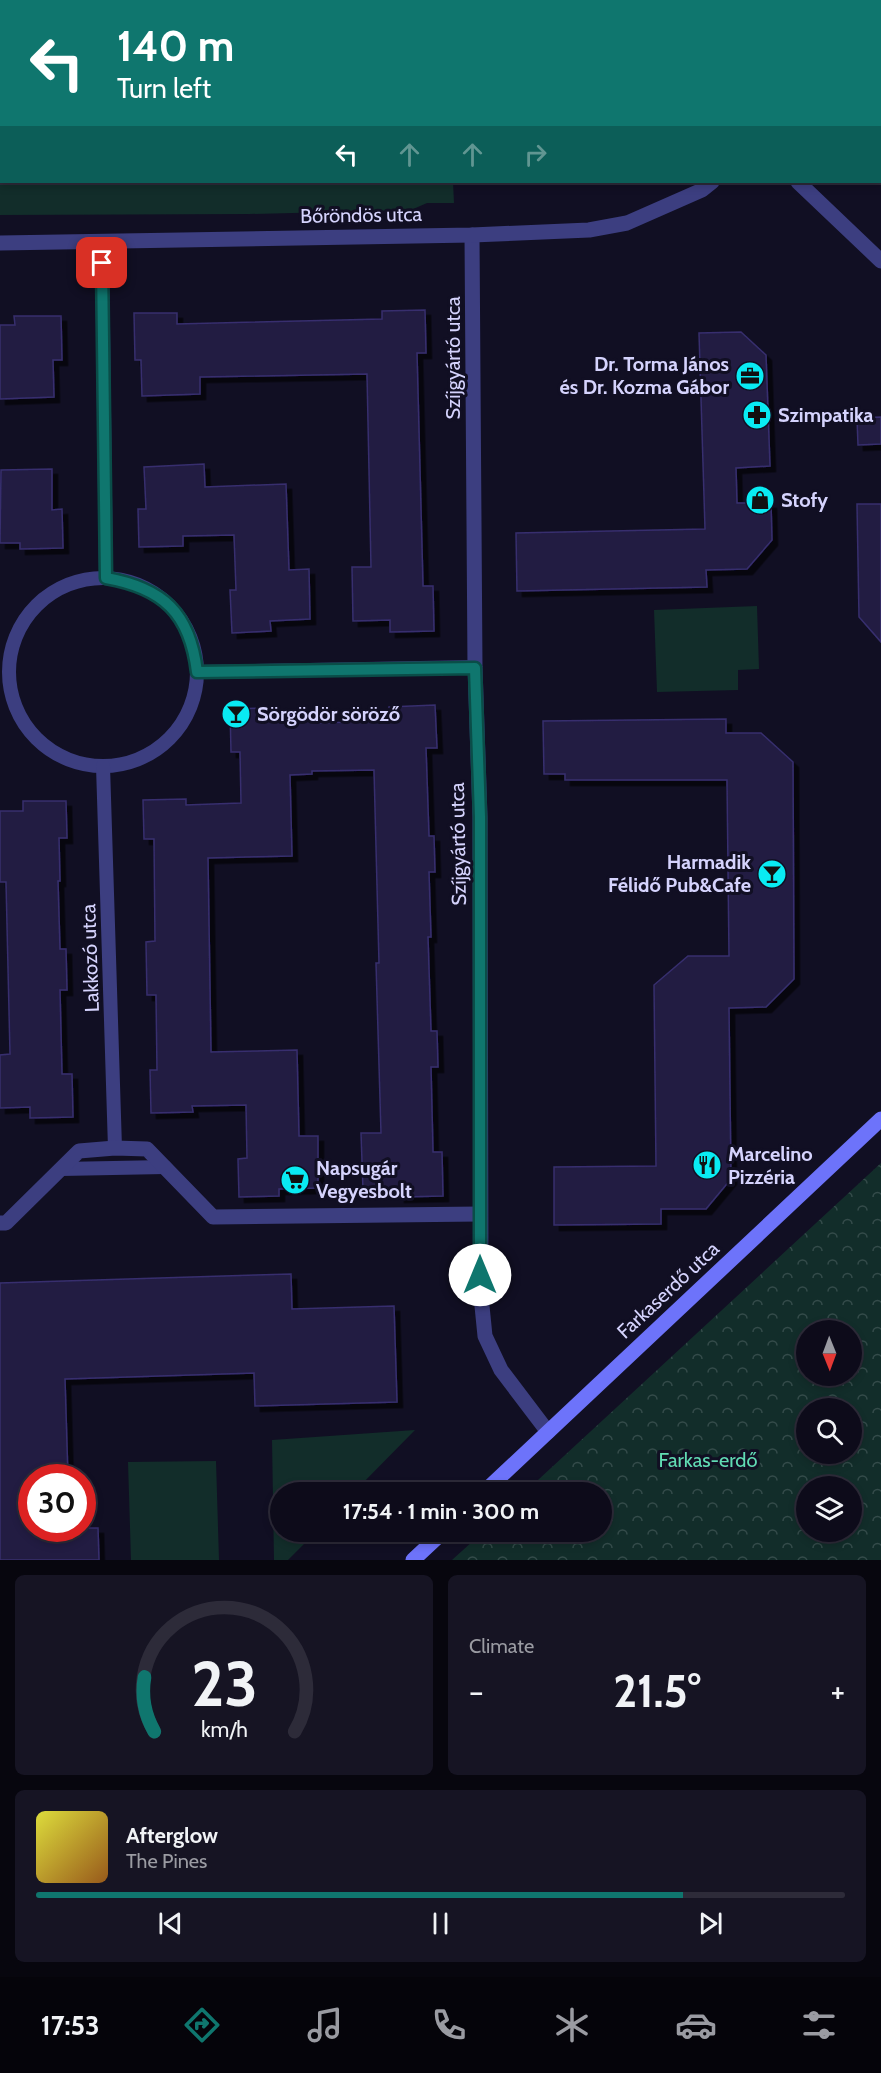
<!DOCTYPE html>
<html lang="en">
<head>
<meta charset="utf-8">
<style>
  :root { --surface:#0d0b1a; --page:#161423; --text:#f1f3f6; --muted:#9a9ba2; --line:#2d2b39; --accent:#0f766e }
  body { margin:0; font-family:Cabin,sans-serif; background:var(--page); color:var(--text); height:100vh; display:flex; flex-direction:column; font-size:22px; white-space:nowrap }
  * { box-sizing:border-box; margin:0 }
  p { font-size:20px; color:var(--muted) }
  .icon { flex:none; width:33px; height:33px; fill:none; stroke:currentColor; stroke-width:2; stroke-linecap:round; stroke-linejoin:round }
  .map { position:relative; height:1560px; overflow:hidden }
  .details { display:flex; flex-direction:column; gap:15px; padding:15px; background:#07060e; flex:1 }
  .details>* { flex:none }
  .top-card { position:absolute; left:0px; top:0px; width:882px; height:183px; box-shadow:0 3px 9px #0003,0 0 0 2px var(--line); background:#0f766e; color:#fff; overflow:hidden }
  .needle { width:39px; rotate:179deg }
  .fabs { position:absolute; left:796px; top:1320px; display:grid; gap:12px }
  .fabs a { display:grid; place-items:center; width:66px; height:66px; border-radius:50%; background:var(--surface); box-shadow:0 3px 9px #0003,0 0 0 2px var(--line); font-size:30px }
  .speed { position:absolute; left:18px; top:1464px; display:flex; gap:12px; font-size:30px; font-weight:700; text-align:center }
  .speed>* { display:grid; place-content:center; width:78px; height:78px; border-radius:50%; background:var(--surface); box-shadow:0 3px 9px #0003,0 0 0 2px var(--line); line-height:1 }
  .speed .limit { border:9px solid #d22; background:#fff; color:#111 }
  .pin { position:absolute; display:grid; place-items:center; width:51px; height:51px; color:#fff; margin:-26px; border-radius:12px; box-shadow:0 3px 9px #0006 }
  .me { position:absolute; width:66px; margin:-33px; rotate:0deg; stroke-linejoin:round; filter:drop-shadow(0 0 4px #0008) }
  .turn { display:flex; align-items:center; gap:21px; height:126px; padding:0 18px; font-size:27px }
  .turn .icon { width:78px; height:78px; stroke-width:2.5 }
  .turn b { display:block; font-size:42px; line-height:51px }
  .lanes { display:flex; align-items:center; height:57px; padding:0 18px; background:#0003; justify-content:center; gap:30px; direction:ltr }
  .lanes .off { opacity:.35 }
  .big { font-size:45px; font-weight:800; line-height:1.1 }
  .details .tile { flex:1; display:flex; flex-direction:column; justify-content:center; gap:9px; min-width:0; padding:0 21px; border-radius:9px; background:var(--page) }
  .details .dial { align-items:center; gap:0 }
  .dial svg { height:156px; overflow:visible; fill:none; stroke:var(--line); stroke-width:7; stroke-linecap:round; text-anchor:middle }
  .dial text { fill:var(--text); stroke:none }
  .song { display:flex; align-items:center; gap:18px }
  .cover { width:72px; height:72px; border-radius:9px; background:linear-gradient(135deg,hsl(60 70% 55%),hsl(30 70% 35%)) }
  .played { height:6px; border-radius:3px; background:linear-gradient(90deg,var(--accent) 80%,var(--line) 80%) }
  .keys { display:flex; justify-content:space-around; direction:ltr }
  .heat { display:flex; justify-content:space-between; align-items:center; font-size:33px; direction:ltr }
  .details .tiles { flex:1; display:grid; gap:15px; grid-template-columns:1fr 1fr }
  .tile:last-child { grid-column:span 2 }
  .trip { position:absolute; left:270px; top:1482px; width:342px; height:60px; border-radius:30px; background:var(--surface); box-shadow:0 3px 9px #0003,0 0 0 2px var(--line); font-weight:800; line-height:60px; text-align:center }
  .dock { display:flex; height:96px; justify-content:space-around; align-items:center; background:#05040a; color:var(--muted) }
  .dock .icon { width:42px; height:42px }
  .dock .on { color:var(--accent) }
  .dock b { font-size:27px; color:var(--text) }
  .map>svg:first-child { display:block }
</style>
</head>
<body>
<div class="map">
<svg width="881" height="1560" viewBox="0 0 881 1560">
  <defs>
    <pattern id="forest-crowns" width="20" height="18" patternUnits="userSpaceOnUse" patternTransform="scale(1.5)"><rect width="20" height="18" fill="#122d2a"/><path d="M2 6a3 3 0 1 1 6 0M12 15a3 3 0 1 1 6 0" fill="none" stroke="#344b4a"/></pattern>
    <filter id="shadow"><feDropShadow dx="5.5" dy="5.5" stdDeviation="0" flood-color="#0009"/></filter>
  </defs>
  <rect width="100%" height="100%" fill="#110f23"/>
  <path fill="url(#forest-crowns)" fill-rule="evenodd" d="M881 1163V1560H452L483 1532H602V1492H525ZM807 1330H852V1376H807ZM807 1408H852V1454H807ZM807 1486H852V1532H807Z"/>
  <g fill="#122d2a">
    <path d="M0 0H497L2 2V182H453L454 203H427L411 210 249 214 0 215Z"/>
    <path d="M757 606 759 669 738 670V690L657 692 654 610Z"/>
    <path d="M415 1430 354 1492H280V1532H316L288 1560H274L272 1440Z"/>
    <path d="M216 1461 219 1560H131L128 1462Z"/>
  </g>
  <g fill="#211c43" stroke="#372f6e" stroke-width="1.5" filter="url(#shadow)">
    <path d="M425 310 426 353H417L423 586H433L434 631 390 632V620L353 621 352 567H371L367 374 200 377V394L142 396 141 360H135L134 313H177V324L382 319V311Z"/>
    <path d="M14 316H61L62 360H53L54 397 0 399V325H15Z"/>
    <path d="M741 332 766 355 770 466 736 468 737 503H771L772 540 747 569 706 570 707 587 517 591 516 533 705 529 699 333Z"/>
    <path d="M881 417V444L858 445 857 418Z"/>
    <path d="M204 464 205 487 286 484 289 570 309 569 310 619 270 621 271 631 232 633 230 590H236L234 535 183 536V546L139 547 138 509H146L144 467Z"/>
    <path d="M52 469V510L62 509 63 548 20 549V543H0L1 470Z"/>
    <path d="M857 504H881V642L859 617Z"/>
    <path d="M435 705 437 748H426L429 836H434L435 872H429L431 937H428L431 1031H437L438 1067H431L433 1152H442L443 1196 399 1197V1189L363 1190 361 1133H381L376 963H379L374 770 312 771V774L290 775 292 856 208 858 211 1052 297 1050 299 1136H318V1188L279 1189V1196L239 1197 238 1159 247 1158 246 1105 192 1106 193 1112 151 1113 150 1070H157L156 995H147L146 942 155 941 154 839H144L143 800 186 799V805L241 803 240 752H231L230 709 268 708V716L310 714 311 719H314V723L356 722V717L389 716V707Z"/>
    <path d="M726 719V733H761L793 762 794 979 766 1007 729 1008 731 1179 706 1209H661V1224L554 1225V1167L656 1166 654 985 688 956H729L727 780H565V774H544L543 721Z"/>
    <path d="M23 801H66L67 838H59L60 881H58L60 949H66L67 990H60L62 1074H72L73 1117 30 1118V1107L0 1108V1055L10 1054 6 882H0V811H23Z"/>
    <path d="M291 1274 292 1309 394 1306 397 1402 255 1406 254 1373 65 1379 68 1478H32V1528H98L99 1560H0V1283Z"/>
  </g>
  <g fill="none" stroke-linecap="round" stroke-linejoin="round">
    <g stroke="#3c3e80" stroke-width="14">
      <path d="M102 241 106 578"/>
      <circle cx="103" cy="672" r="94"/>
      <path d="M197 672 475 667"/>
      <path d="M103 766 115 1148"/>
      <path d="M61 1169 165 1167"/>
    </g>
    <g stroke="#3c3e80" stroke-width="15">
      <path d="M855 2V0"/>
      <path d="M798 182 881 261"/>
      <path d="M472 235 475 667 480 817 481 1296 485 1336 501 1370 548 1432"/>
      <path d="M0 243 472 235 589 230 627 223 702 190 712 182"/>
      <path d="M0 1223H6L79 1151 115 1148 147 1149 213 1217 480 1214"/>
    </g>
    <g stroke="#6d73fa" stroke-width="15">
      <path d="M484 1492 881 1119"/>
      <path d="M413 1560 443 1532"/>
    </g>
  </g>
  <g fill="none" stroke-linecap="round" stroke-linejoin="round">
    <g stroke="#0a4d48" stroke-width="15">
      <path id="route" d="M102 263 106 578C163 588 190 613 197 672L475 668 480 817V1275"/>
    </g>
    <use href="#route" stroke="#0f766e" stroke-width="10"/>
  </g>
  <defs>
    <g id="office-disc" transform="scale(1.5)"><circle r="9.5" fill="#09ebf3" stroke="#110f23"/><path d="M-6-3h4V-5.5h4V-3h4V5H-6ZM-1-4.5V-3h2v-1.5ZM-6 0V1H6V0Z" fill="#111"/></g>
    <g id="pharmacy-disc" transform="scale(1.5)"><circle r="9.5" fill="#09ebf3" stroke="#110f23"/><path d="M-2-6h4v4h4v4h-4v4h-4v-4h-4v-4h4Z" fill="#111"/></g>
    <g id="shop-disc" transform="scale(1.5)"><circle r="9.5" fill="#09ebf3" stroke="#110f23"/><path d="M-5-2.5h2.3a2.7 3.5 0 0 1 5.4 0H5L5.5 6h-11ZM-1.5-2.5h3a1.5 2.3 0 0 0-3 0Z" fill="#111"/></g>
    <g id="bar-disc" transform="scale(1.5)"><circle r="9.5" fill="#09ebf3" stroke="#110f23"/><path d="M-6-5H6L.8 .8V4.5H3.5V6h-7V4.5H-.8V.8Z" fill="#111"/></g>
    <g id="restaurant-disc" transform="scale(1.5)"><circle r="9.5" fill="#09ebf3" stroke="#110f23"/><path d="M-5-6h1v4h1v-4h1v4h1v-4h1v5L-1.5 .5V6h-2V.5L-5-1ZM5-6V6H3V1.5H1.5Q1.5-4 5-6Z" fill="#111"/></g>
    <g id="supermarket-disc" transform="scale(1.5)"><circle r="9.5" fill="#09ebf3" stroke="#110f23"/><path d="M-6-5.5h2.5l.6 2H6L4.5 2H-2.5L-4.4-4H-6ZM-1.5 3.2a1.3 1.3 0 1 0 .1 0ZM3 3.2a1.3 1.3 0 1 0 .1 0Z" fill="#111"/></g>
  </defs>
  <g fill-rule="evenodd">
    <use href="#office-disc" x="750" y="376"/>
    <use href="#pharmacy-disc" x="757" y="415"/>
    <use href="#shop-disc" x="760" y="500"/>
    <use href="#bar-disc" x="236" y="714"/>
    <use href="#bar-disc" x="772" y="874"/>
    <use href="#restaurant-disc" x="707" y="1165"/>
    <use href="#supermarket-disc" x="295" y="1180"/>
  </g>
  <g text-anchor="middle" stroke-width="6" stroke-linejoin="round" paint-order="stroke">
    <g font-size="20" fill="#d5d3fd" stroke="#110f23">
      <text transform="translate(361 215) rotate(-1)" y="7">Bőröndös utca</text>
      <text transform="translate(453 358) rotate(-90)" y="7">Szíjgyártó utca</text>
      <text transform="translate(458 844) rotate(-91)" y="7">Szíjgyártó utca</text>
      <text transform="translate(90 958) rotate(-92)" y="7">Lakkozó utca</text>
      <text transform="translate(668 1290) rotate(-43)" y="7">Farkaserdő utca</text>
    </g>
    <g font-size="20" font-weight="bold" fill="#d5d3fd" stroke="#110f23" text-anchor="start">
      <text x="729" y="371" text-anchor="end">Dr. Torma János<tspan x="729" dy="23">és Dr. Kozma Gábor</tspan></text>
      <text x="778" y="422">Szimpatika</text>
      <text x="781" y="507">Stofy</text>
      <text x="257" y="721">Sörgödör söröző</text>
      <text x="751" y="869" text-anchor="end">Harmadik<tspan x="751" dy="23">Félidő Pub&amp;Cafe</tspan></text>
      <text x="728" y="1161">Marcelino<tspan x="728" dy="23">Pizzéria</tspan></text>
      <text x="316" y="1175">Napsugár<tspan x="316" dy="23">Vegyesbolt</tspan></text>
    </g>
    <g font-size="20" fill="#61dbb4" stroke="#110f23">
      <text x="708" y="1467">Farkas-erdő</text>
    </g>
  </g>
</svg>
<div class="fabs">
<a><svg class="needle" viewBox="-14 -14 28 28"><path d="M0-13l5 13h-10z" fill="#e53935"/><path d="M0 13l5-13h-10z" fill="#9a9ba2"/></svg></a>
<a><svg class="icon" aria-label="search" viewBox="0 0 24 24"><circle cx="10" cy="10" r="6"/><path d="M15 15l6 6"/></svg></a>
<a><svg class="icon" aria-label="layers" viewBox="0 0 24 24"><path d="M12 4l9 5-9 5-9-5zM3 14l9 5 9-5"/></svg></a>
</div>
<div class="speed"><div class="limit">30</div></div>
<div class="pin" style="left:102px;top:263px;background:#d93025"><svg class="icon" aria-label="arrive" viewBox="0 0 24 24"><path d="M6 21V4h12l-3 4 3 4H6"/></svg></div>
<svg class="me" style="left:480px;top:1275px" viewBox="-20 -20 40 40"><circle r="19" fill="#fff"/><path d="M0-13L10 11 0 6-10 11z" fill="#0f766e"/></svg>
<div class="trip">17:54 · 1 min · 300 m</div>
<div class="top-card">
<div class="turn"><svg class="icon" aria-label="left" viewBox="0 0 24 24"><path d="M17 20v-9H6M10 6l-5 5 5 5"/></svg><div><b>140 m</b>Turn left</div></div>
<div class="lanes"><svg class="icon" aria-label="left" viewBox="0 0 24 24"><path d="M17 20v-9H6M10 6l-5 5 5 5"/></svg><svg class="icon off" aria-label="ahead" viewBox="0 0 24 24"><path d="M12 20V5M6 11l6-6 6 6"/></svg><svg class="icon off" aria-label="ahead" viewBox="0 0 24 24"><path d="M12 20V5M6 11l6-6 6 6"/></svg><svg class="icon off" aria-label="right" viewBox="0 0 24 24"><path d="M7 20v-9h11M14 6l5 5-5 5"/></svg></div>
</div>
</div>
<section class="details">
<div class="tiles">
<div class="tile dial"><svg viewBox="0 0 100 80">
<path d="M14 69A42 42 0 1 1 86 69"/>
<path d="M14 69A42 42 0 0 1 9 41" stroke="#0f766e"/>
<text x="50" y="56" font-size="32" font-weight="700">23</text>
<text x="50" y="72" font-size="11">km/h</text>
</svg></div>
<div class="tile"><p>Climate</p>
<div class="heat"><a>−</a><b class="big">21.5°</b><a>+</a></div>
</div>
<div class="tile">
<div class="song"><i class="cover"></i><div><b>Afterglow</b><p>The Pines</p></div></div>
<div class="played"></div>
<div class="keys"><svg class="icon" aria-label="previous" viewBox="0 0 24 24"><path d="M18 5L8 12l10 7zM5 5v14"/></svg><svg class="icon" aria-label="pause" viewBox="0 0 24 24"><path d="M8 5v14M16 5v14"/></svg><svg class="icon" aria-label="next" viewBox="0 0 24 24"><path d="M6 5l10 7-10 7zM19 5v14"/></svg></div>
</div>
</div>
</section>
<nav class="dock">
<b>17:53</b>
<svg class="icon on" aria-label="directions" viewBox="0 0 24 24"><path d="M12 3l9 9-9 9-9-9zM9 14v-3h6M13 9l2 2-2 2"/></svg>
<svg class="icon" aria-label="music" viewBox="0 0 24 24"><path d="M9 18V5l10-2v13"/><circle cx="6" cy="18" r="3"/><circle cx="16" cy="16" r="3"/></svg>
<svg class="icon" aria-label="phone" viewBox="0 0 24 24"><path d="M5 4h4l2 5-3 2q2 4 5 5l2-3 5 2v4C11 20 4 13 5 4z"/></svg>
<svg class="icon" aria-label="climate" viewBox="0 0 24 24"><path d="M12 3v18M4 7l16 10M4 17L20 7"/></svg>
<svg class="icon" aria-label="car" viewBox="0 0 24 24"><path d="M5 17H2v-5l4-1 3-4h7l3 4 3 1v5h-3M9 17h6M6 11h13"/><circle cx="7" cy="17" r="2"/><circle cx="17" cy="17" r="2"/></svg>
<svg class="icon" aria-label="filters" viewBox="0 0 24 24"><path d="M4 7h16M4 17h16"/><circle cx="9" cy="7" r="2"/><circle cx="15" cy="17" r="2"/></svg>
</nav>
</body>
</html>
